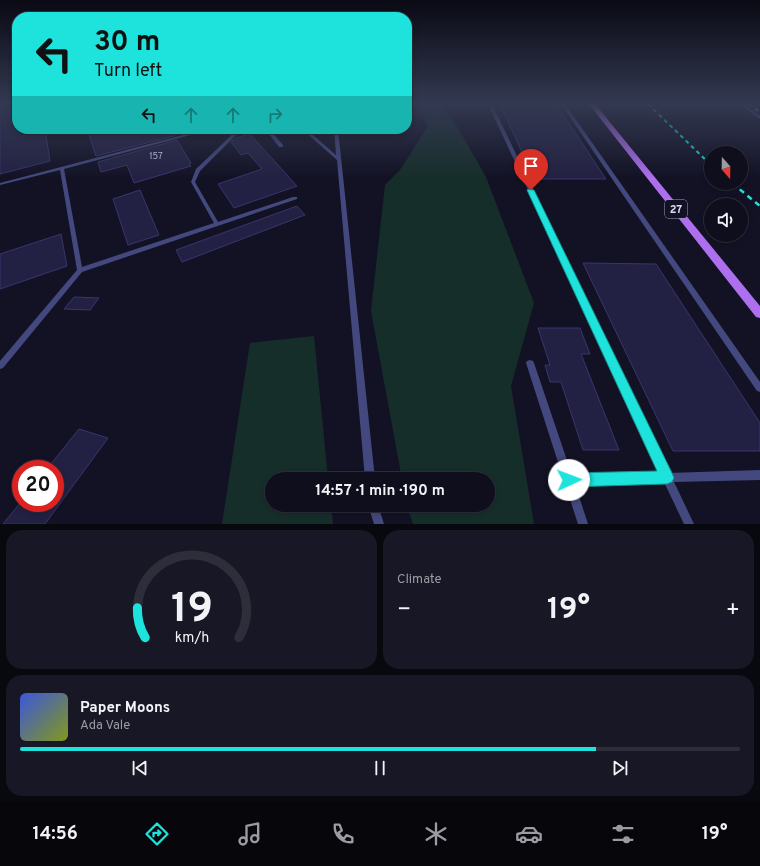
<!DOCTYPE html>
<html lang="en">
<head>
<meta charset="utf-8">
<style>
  :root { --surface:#0e0e1c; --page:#171725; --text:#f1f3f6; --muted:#9b9ca3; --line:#2e2e3b; --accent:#1ee3dd }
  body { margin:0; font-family:Overpass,sans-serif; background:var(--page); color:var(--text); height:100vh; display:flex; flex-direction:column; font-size:15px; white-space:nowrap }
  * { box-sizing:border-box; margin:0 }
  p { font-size:13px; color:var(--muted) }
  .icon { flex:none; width:22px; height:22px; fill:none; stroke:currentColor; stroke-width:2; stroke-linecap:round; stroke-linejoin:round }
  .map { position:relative; height:524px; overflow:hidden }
  .panel { display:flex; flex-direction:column; gap:6px; padding:6px; background:#08080f; flex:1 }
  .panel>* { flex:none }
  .top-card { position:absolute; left:12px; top:12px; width:400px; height:122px; border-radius:16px; box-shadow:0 2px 6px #0003,0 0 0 1px var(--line); background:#1ee3dd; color:#111; overflow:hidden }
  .needle { width:26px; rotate:160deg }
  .fabs { position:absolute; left:704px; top:146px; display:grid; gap:8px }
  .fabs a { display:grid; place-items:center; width:44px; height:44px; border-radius:50%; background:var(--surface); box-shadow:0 2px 6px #0003,0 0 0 1px var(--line); font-size:20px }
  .speed { position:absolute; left:12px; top:460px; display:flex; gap:8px; font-size:20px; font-weight:700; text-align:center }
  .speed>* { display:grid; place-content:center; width:52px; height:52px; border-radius:50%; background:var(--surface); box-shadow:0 2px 6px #0003,0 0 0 1px var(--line); line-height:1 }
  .speed .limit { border:6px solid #d22; background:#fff; color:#111 }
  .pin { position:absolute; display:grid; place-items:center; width:34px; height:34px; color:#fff; margin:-41px -17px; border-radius:50% 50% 50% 0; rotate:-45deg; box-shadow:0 0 4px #0007 }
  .pin .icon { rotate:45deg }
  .me { position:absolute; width:44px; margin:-22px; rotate:88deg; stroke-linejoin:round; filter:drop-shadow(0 0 3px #0008) }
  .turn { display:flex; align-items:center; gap:14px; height:84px; padding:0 16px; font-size:18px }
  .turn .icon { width:52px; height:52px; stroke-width:2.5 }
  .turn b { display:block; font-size:28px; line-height:34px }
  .lanes { display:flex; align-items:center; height:38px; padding:0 16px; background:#0003; justify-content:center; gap:20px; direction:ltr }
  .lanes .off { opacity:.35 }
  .big { font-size:30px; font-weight:700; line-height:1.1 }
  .panel .tile { flex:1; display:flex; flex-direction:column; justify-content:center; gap:6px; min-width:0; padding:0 14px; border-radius:16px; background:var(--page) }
  .panel .dial { align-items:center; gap:0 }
  .dial svg { height:104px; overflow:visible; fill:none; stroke:var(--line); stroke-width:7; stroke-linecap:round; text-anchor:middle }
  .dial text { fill:var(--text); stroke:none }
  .song { display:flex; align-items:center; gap:12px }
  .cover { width:48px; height:48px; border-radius:6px; background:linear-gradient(135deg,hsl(230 70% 55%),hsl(70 70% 35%)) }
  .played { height:4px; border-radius:2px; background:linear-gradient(90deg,var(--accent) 80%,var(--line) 80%) }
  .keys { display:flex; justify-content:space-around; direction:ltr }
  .heat { display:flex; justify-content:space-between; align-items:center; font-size:22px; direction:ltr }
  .panel .tiles { flex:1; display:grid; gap:6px; grid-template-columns:1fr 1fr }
  .tile:last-child { grid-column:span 2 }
  .trip { position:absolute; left:265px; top:472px; width:230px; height:40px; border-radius:20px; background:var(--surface); box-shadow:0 2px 6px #0003,0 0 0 1px var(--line); font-weight:700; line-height:40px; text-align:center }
  .tabs { display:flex; height:64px; justify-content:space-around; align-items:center; background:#06060b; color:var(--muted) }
  .tabs .icon { width:28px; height:28px }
  .tabs .current { color:var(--accent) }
  .tabs b { font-size:18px; color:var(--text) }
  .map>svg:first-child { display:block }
</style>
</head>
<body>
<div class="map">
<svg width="760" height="524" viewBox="0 0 760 524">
  <rect width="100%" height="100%" fill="#131225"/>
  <g fill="#162e2a">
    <path d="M418 104H440L458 128 486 177 534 303 511 386 534 524H413L407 506 488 505V479H402L371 311 385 185 400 170 428 126Z"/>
    <path d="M314 336 328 479H272V505H331L333 524H222L250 343Z"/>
  </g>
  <g fill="#232143" stroke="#39356d">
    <path d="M0 104H17V129H45L50 161 0 174Z"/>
    <path d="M500 104H556L606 179H534Z"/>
    <path d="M87 129H170L174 136 96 156Z"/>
    <path d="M250 134 297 186 234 208 218 184 262 169 248 153 241 155 231 142 235 138Z"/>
    <path d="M177 140 191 163 189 164 191 166 134 183 127 165 101 172 98 162Z"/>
    <path d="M140 190 159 235 128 245 113 199Z"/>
    <path d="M297 206 305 215 182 262 176 250Z"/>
    <path d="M61 234 67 266 0 289V254Z"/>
    <path d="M583 263 656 264 760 423V451H673Z"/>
    <path d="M74 297 99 298 90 310 64 309Z"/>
    <path d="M538 328H580L590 354H581L619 450H583L561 382H550L545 365H550Z"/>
    <path d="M79 429 108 438 45 524H3L20 503H55V469H47Z"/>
  </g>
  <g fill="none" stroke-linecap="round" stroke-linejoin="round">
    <g fill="#43497e" fill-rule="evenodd">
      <path d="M488 104H492L669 473 760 470V480L674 482 694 524H684L664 482 575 484 588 524H578L526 363 527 361 530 360 533 361 534 363 572 475 660 473Z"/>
      <path d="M561 104H565L760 382V392L757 391Z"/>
      <path d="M739 104H744L760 116V119Z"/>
      <path d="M206 129H213L64 169 82 267 214 223 191 182 196 169 238 129H245L240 131 200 171 195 182 218 222 293 197H297V199L82 272 3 368 0 369V361L77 270 60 170 0 185V183Z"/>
      <path d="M265 129H269L283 145V147H279Z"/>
      <path d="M302 129H306L336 155 334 129H338L375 479H365L337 160Z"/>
      <path d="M368 505H378L384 524H374Z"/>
    </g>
    <path fill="#ad6fed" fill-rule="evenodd" d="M589 104H595L760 306V318L756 317Z"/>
    <g stroke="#1ee3dd" stroke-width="2" stroke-dasharray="4 3.5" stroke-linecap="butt">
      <path d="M648 104 711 165"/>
      <path d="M749 104 760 112"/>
    </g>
    <path stroke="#1ee3dd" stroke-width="2.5" stroke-dasharray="5.5 4.5" stroke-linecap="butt" d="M732 183 760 206"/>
  </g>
  <linearGradient id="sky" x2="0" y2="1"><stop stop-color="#0a0a14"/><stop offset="0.58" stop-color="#333951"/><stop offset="1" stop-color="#333951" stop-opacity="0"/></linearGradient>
  <rect width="760" height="178" fill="url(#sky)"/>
  <path fill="#1ee3dd" stroke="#149490" d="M528 189 534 190 672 473 674 478 672 482 667 484 569 487 564 485 562 480 564 475 569 473 657 471 527 190Z"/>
  <g text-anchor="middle" stroke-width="4" stroke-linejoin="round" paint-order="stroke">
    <g font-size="9" fill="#adaccc">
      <text x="156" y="159">157</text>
    </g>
    <rect fill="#131225" stroke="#9f9fba" stroke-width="1" x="665" y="200" width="22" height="18" rx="3"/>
    <g font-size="11" font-weight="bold" fill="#dbdbfa">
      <text x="676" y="213">27</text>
    </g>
  </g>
</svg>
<div class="fabs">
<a><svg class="needle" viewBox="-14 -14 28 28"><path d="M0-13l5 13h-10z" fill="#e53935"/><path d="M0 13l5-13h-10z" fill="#9b9ca3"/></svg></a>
<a><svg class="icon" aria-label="sound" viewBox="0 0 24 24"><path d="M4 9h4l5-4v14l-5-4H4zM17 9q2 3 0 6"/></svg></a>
</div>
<div class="speed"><div class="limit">20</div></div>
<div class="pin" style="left:531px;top:190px;background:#d93025"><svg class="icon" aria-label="arrive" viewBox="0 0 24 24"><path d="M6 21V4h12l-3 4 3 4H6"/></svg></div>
<svg class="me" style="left:569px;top:480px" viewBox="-20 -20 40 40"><circle r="19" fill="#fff"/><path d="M0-13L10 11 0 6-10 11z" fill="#1ee3dd"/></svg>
<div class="trip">14:57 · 1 min · 190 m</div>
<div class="top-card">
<div class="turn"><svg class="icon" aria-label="left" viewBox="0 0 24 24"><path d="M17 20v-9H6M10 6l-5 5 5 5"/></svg><div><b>30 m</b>Turn left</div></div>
<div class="lanes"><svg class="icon" aria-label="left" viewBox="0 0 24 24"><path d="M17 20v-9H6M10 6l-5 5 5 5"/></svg><svg class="icon off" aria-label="ahead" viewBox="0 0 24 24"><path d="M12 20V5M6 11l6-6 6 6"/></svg><svg class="icon off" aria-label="ahead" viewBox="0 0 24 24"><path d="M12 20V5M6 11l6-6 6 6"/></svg><svg class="icon off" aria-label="right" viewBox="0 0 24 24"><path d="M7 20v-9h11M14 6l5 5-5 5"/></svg></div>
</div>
</div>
<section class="panel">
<div class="tiles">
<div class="tile dial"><svg viewBox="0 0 100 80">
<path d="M14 69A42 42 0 1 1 86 69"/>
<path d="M14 69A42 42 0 0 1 8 46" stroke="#1ee3dd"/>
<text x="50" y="56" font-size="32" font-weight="700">19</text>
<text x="50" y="72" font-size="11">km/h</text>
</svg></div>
<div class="tile"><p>Climate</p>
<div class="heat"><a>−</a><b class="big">19°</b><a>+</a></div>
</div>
<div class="tile">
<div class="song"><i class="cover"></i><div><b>Paper Moons</b><p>Ada Vale</p></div></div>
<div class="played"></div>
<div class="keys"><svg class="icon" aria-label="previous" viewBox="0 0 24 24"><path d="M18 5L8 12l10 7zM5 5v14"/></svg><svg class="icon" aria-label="pause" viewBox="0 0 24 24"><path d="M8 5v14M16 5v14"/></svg><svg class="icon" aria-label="next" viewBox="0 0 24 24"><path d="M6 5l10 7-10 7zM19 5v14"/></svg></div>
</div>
</div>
</section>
<nav class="tabs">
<b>14:56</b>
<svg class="icon current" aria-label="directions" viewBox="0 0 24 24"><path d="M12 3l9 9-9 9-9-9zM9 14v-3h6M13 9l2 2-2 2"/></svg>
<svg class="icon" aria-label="music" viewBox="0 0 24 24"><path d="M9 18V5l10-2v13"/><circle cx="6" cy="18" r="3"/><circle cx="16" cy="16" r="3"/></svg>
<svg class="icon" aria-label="phone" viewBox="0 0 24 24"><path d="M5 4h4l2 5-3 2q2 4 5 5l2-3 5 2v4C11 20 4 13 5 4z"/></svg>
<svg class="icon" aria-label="climate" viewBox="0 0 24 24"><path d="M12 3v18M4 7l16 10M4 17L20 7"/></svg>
<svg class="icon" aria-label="car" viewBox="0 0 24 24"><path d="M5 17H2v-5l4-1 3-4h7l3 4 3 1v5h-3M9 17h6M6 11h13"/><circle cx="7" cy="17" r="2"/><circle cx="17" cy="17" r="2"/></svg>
<svg class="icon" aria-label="filters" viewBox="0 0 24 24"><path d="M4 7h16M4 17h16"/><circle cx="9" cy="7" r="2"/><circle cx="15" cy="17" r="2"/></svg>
<b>19°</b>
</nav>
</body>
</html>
